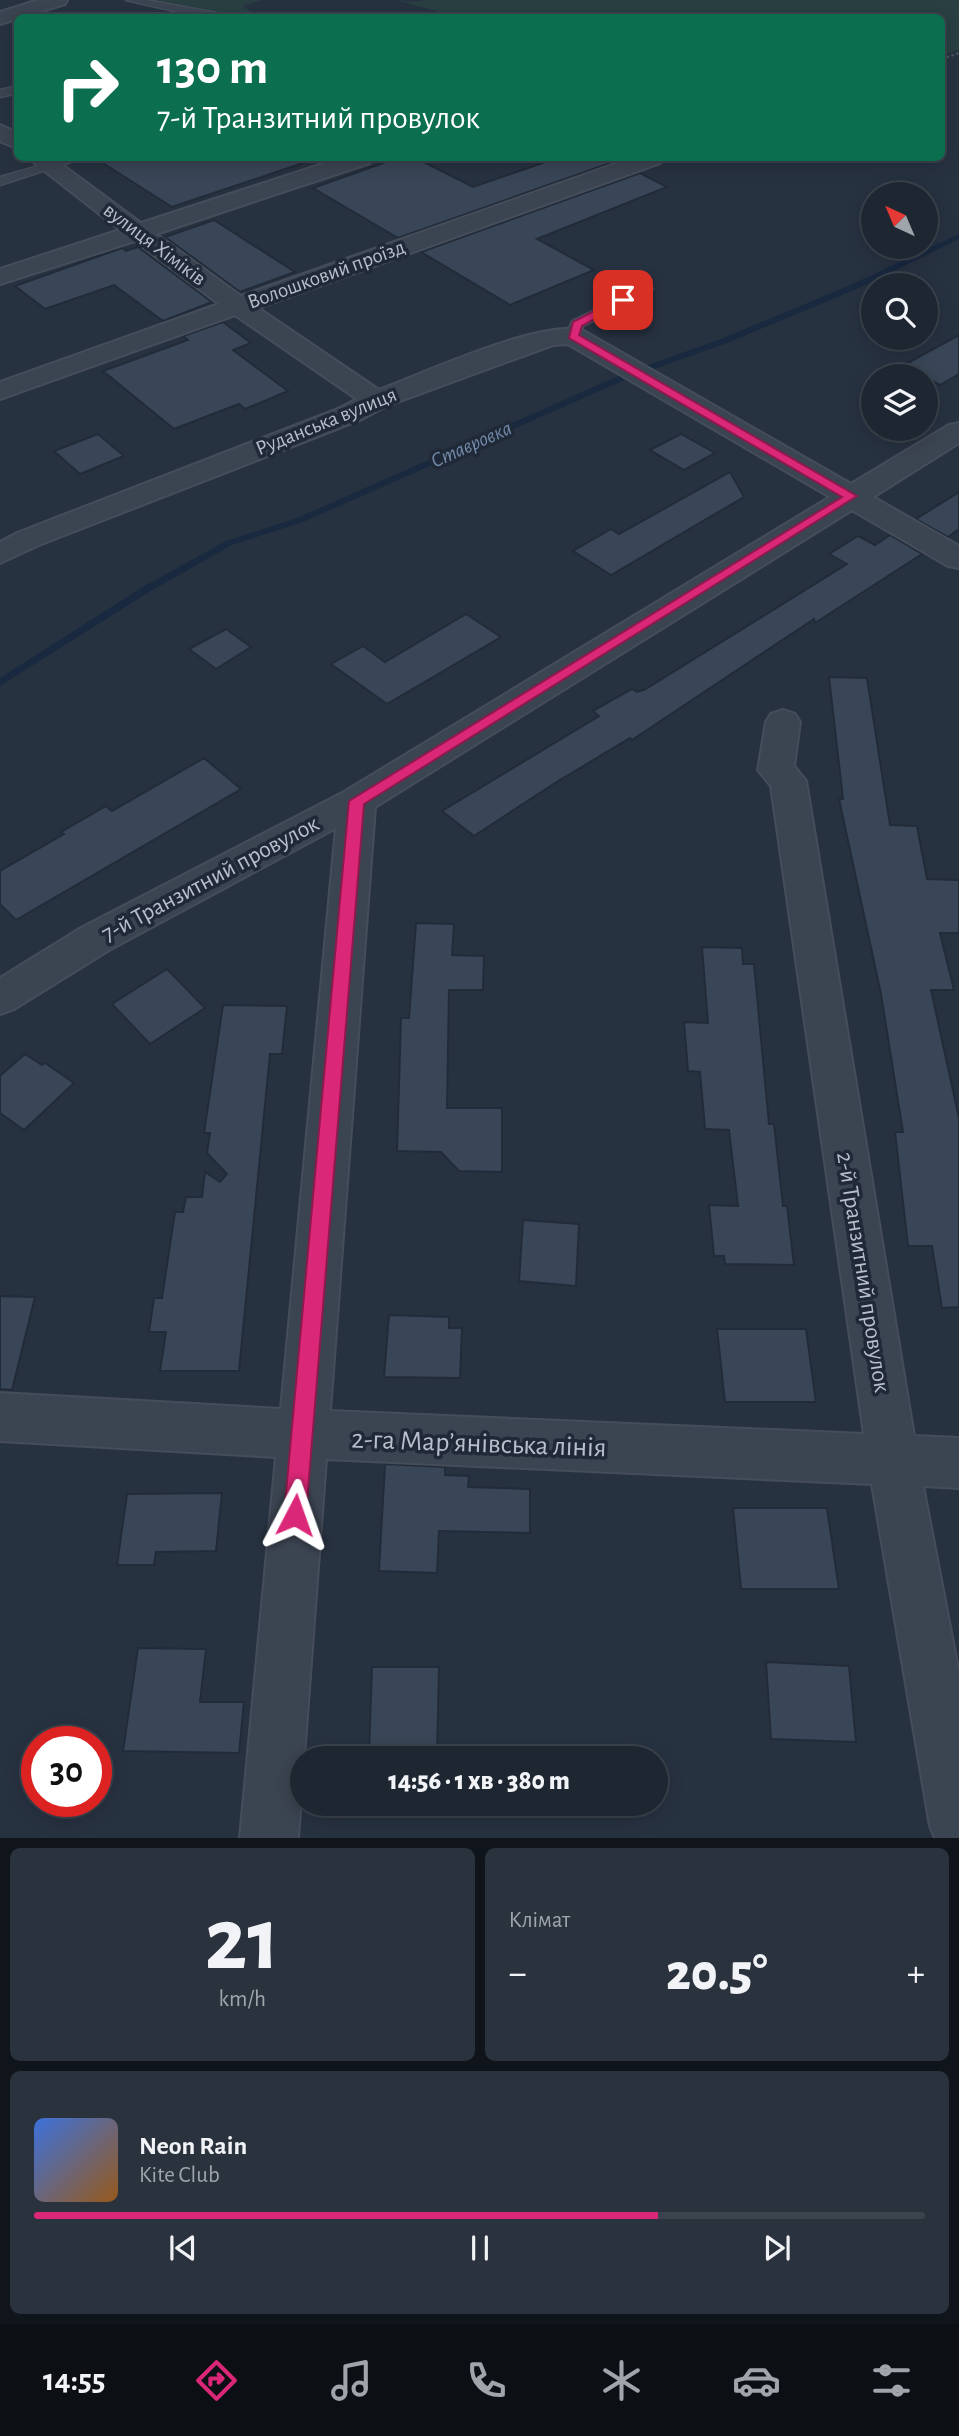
<!DOCTYPE html>
<html lang="uk">
<head>
<meta charset="utf-8">
<style>
  :root { --surface:#1d2631; --page:#2a323d; --text:#f1f3f6; --muted:#a0a5ab; --line:#3b434d; --accent:#db2777 }
  body { margin:0; font-family:"Alegreya Sans",sans-serif; background:var(--page); color:var(--text); height:100vh; display:flex; flex-direction:column; font-size:26px; white-space:nowrap }
  * { box-sizing:border-box; margin:0 }
  p { font-size:23px; color:var(--muted) }
  .icon { flex:none; width:38px; height:38px; fill:none; stroke:currentColor; stroke-width:2; stroke-linecap:round; stroke-linejoin:round }
  .map { position:relative; height:1838px; overflow:hidden }
  .panel { display:flex; flex-direction:column; gap:10px; padding:10px; background:#10151b; flex:1 }
  .panel>* { flex:none }
  .top-card { position:absolute; left:14px; top:14px; width:931px; height:147px; border-radius:10px; box-shadow:0 4px 18px #0003,0 0 0 2px var(--line); background:#0b6e4f; color:#fff; overflow:hidden }
  .needle { width:46px; rotate:316deg }
  .tools { position:absolute; left:861px; top:182px; display:grid; gap:14px }
  .tools a { display:grid; place-items:center; width:77px; height:77px; border-radius:50%; background:var(--surface); box-shadow:0 4px 18px #0003,0 0 0 2px var(--line); font-size:35px }
  .speed { position:absolute; left:21px; top:1726px; display:flex; gap:14px; font-size:35px; font-weight:700; text-align:center }
  .speed>* { display:grid; place-content:center; width:91px; height:91px; border-radius:50%; background:var(--surface); box-shadow:0 4px 18px #0003,0 0 0 2px var(--line); line-height:1 }
  .speed .limit { border:10px solid #d22; background:#fff; color:#111 }
  .pin { position:absolute; display:grid; place-items:center; width:60px; height:60px; color:#fff; margin:-30px; border-radius:14px; box-shadow:0 4px 10px #0006 }
  .me { position:absolute; width:77px; margin:-38px; rotate:4deg; stroke-linejoin:round; filter:drop-shadow(0 0 5px #0008) }
  .turn { display:flex; align-items:center; gap:24px; height:147px; padding:0 28px; font-size:32px }
  .turn .icon { width:91px; height:91px; stroke-width:2.5 }
  .turn b { display:block; font-size:49px; line-height:60px }
  .big { font-size:52px; font-weight:800; line-height:1.1 }
  .panel .tile { flex:1; display:flex; flex-direction:column; justify-content:center; gap:10px; min-width:0; padding:0 24px; border-radius:10px; background:var(--page) }
  .panel .dial { align-items:center; gap:0 }
  .dial b { font-size:91px; line-height:1 }
  .song { display:flex; align-items:center; gap:21px }
  .cover { width:84px; height:84px; border-radius:10px; background:linear-gradient(135deg,hsl(220 70% 55%),hsl(30 70% 35%)) }
  .played { height:7px; border-radius:4px; background:linear-gradient(90deg,var(--accent) 70%,var(--line) 70%) }
  .keys { display:flex; justify-content:space-around; direction:ltr }
  .heat { display:flex; justify-content:space-between; align-items:center; font-size:38px; direction:ltr }
  .panel .tiles { flex:1; display:grid; gap:10px; grid-template-columns:1fr 1fr }
  .tile:last-child { grid-column:span 2 }
  .trip { position:absolute; left:290px; top:1746px; width:378px; height:70px; border-radius:35px; background:var(--surface); box-shadow:0 4px 18px #0003,0 0 0 2px var(--line); font-weight:800; line-height:70px; text-align:center }
  .dock { display:flex; height:112px; justify-content:space-around; align-items:center; background:#0c0f14; color:var(--muted) }
  .dock .icon { width:49px; height:49px }
  .dock .active { color:var(--accent) }
  .dock b { font-size:32px; color:var(--text) }
  .map>svg:first-child { display:block }
</style>
</head>
<body>
<div class="map">
<svg width="959" height="1838" viewBox="0 0 959 1838">
  <rect width="100%" height="100%" fill="#273241"/>
  <g fill="#293f42">
    <path d="M142 0H262L243 6 260 18 220 15Z"/>
    <path d="M396 0 415 2 424 0H959V50L942 55V18H461Z"/>
  </g>
  <g fill="none" stroke-linecap="round" stroke-linejoin="round">
    <path fill="#192940" fill-rule="evenodd" d="M959 234V239L859 288 727 343 629 378 303 522 232 545 149 592 0 686V678L141 588 226 541 297 518 623 374 721 339 853 284Z"/>
  </g>
  <g fill="#394657" stroke="#222b39" stroke-width="2">
    <path d="M95 158H302L303 163 172 207Z"/>
    <path d="M397 158H416L473 187 557 158H609L616 161 398 238 313 188Z"/>
    <path d="M640 173 667 187 537 239 594 270 510 305 421 252Z"/>
    <path d="M214 220 295 272 240 292 165 237Z"/>
    <path d="M138 247 212 302 163 321 114 285 45 309 15 286 122 248 126 251Z"/>
    <path d="M223 322 251 343 233 350 288 391 245 409 239 404 174 429 103 371 188 340 183 336Z"/>
    <path d="M959 335V374L940 385 902 366Z"/>
    <path d="M98 434 124 456 80 474 54 451Z"/>
    <path d="M681 434 715 453 684 470 650 450Z"/>
    <path d="M730 472 744 497 611 575 573 551 611 529 619 534Z"/>
    <path d="M959 492V529L948 537 916 519Z"/>
    <path d="M890 535 922 554 815 623 814 619 632 740 630 738 555 783 474 836 442 811 599 716 593 711 632 689 637 692 644 690 847 564 829 554 858 536 875 545Z"/>
    <path d="M466 614 501 637 387 704 331 664 363 646 385 662Z"/>
    <path d="M226 629 251 647 216 669 189 649Z"/>
    <path d="M829 677 867 678 890 825 917 826 927 879 959 880V933H940L954 990H931L959 1118V1307L942 1308 932 1246H908L895 1132H903L881 994 839 799H843Z"/>
    <path d="M204 758 241 789 16 920 0 904V871L64 834 61 832 106 806 112 811Z"/>
    <path d="M416 923 454 924 452 955 484 956 483 990H449L447 1108H502V1172L459 1171 441 1152 397 1151 401 1018H409Z"/>
    <path d="M702 947 742 948 743 964H754L769 1124H774L783 1206H787L794 1265 725 1264 724 1256H714L709 1205 738 1206 729 1130 705 1129 700 1072 688 1071 684 1022 708 1023Z"/>
    <path d="M167 969 205 1008 150 1044 112 1004Z"/>
    <path d="M223 1005 287 1006 282 1054H270L239 1371H160L166 1332H149L154 1298H162L175 1212H183L186 1197H202L205 1172 220 1182 227 1174 207 1153 210 1133H204Z"/>
    <path d="M25 1054 42 1065 45 1063 74 1083 24 1130 0 1113V1076Z"/>
    <path d="M523 1220 579 1224 576 1286 519 1281Z"/>
    <path d="M0 1296 35 1297 12 1390 0 1389Z"/>
    <path d="M389 1315 449 1317V1328H462L460 1378 384 1377Z"/>
    <path d="M717 1329H806L816 1402H725Z"/>
    <path d="M385 1464 445 1467V1475L469 1476 468 1487 530 1489V1533L439 1531 437 1573 379 1571Z"/>
    <path d="M222 1493 216 1551 156 1552 154 1565H117L127 1494Z"/>
    <path d="M733 1508H827L839 1589H741Z"/>
    <path d="M138 1648 206 1649 200 1702H244L239 1753 123 1751Z"/>
    <path d="M766 1662 849 1666 856 1742 771 1739Z"/>
    <path d="M372 1667H439L437 1754 369 1755Z"/>
  </g>
  <g fill="none" stroke-linecap="round" stroke-linejoin="round">
    <g stroke="#454d5a" stroke-width="3">
      <g id="service">
        <path d="M126 0H146L244 18 201 17Z"/>
        <path d="M18 86V93L0 97V90Z"/>
        <path d="M66 158H83L0 185V177Z"/>
        <path d="M646 285 653 289 651 292 583 326 578 339H568L566 336 572 321Z"/>
      </g>
    </g>
    <g stroke="#454d5a" stroke-width="4">
      <g id="minor">
        <path d="M38 0H67L65 4 0 24V12Z"/>
        <path d="M0 125 18 133V149L0 141Z"/>
        <path d="M28 158H53L141 223 341 158H373L370 163 156 234 241 296 632 158H663L660 163 258 308 379 390C424 373 539 320 582 330L851 484 949 425 959 423V443L873 497 959 546V568L948 566 852 510 375 807 330 1411 864 1434 771 786 758 770 766 722 771 714 783 710 795 714 800 722 794 766 806 781 914 1436 959 1438V1488L923 1486 959 1674V1838H935L930 1826 872 1484 326 1459 298 1838H240L276 1457 0 1441V1393L281 1409 336 828 109 950 14 1009 0 1014V978L81 928 344 792 830 497 568 344 553 345 386 406 360 420 39 545 0 563V542L17 533 340 408 357 399 235 315 0 399V382L219 304 135 241 0 284V269L120 230Z"/>
      </g>
    </g>
    <path stroke="#42585a" stroke-width="2.5" stroke-dasharray="2.5 2.5" stroke-linecap="butt" d="M942 59 959 53"/>
    <use href="#service" fill="#3b4451" fill-rule="evenodd"/>
    <use href="#minor" fill="#3b4451" fill-rule="evenodd"/>
  </g>
  <path fill="#db2777" stroke="#8e194d" stroke-width="2" d="M619 298 628 300 582 326 579 335 857 496 364 804 306 1515 303 1523 295 1526 288 1523 284 1515 349 801 842 497 569 338 573 322Z"/>
  <g text-anchor="middle" stroke-width="7" stroke-linejoin="round" paint-order="stroke">
    <g font-size="21" fill="#b8bfcb" stroke="#202937">
      <text transform="translate(155 244) rotate(37)" y="7">вулиця Хіміків</text>
      <text transform="translate(326 274) rotate(-20)" y="7">Волошковий проїзд</text>
      <text transform="translate(326 421) rotate(-22)" y="7">Руданська вулиця</text>
    </g>
    <g font-size="21" font-style="italic" fill="#7289a9" stroke="#202937">
      <text transform="translate(471 444) rotate(-24)" y="7">Ставровка</text>
    </g>
    <g font-size="24" fill="#b8bfcb" stroke="#202937">
      <text transform="translate(210 878) rotate(-28)" y="8">7-й Транзитний провулок</text>
      <text transform="translate(864 1272) rotate(81)" y="8">2-й Транзитний провулок</text>
    </g>
    <g font-size="28" fill="#b8bfcb" stroke="#202937">
      <text transform="translate(479 1442) rotate(2)" y="10">2-га Марʼянівська лінія</text>
    </g>
  </g>
</svg>
<div class="tools">
<a><svg class="needle" viewBox="-14 -14 28 28"><path d="M0-13l5 13h-10z" fill="#e53935"/><path d="M0 13l5-13h-10z" fill="#a0a5ab"/></svg></a>
<a><svg class="icon" aria-label="search" viewBox="0 0 24 24"><circle cx="10" cy="10" r="6"/><path d="M15 15l6 6"/></svg></a>
<a><svg class="icon" aria-label="layers" viewBox="0 0 24 24"><path d="M12 4l9 5-9 5-9-5zM3 14l9 5 9-5"/></svg></a>
</div>
<div class="speed"><div class="limit">30</div></div>
<div class="pin" style="left:623px;top:300px;background:#d93025"><svg class="icon" aria-label="arrive" viewBox="0 0 24 24"><path d="M6 21V4h12l-3 4 3 4H6"/></svg></div>
<svg class="me" style="left:295px;top:1515px" viewBox="-20 -20 40 40"><path d="M0-17L14 15 0 8-14 15z" fill="#db2777" stroke="#fff" stroke-width="4"/></svg>
<div class="trip">14:56 · 1 хв · 380 m</div>
<div class="top-card">
<div class="turn"><svg class="icon" aria-label="right" viewBox="0 0 24 24"><path d="M7 20v-9h11M14 6l5 5-5 5"/></svg><div><b>130 m</b>7-й Транзитний провулок</div></div>
</div>
</div>
<section class="panel">
<div class="tiles">
<div class="tile dial"><b>21</b><p>km/h</p></div>
<div class="tile"><p>Клімат</p>
<div class="heat"><a>−</a><b class="big">20.5°</b><a>+</a></div>
</div>
<div class="tile">
<div class="song"><i class="cover"></i><div><b>Neon Rain</b><p>Kite Club</p></div></div>
<div class="played"></div>
<div class="keys"><svg class="icon" aria-label="previous" viewBox="0 0 24 24"><path d="M18 5L8 12l10 7zM5 5v14"/></svg><svg class="icon" aria-label="pause" viewBox="0 0 24 24"><path d="M8 5v14M16 5v14"/></svg><svg class="icon" aria-label="next" viewBox="0 0 24 24"><path d="M6 5l10 7-10 7zM19 5v14"/></svg></div>
</div>
</div>
</section>
<nav class="dock">
<b>14:55</b>
<svg class="icon active" aria-label="directions" viewBox="0 0 24 24"><path d="M12 3l9 9-9 9-9-9zM9 14v-3h6M13 9l2 2-2 2"/></svg>
<svg class="icon" aria-label="music" viewBox="0 0 24 24"><path d="M9 18V5l10-2v13"/><circle cx="6" cy="18" r="3"/><circle cx="16" cy="16" r="3"/></svg>
<svg class="icon" aria-label="phone" viewBox="0 0 24 24"><path d="M5 4h4l2 5-3 2q2 4 5 5l2-3 5 2v4C11 20 4 13 5 4z"/></svg>
<svg class="icon" aria-label="climate" viewBox="0 0 24 24"><path d="M12 3v18M4 7l16 10M4 17L20 7"/></svg>
<svg class="icon" aria-label="car" viewBox="0 0 24 24"><path d="M5 17H2v-5l4-1 3-4h7l3 4 3 1v5h-3M9 17h6M6 11h13"/><circle cx="7" cy="17" r="2"/><circle cx="17" cy="17" r="2"/></svg>
<svg class="icon" aria-label="filters" viewBox="0 0 24 24"><path d="M4 7h16M4 17h16"/><circle cx="9" cy="7" r="2"/><circle cx="15" cy="17" r="2"/></svg>
</nav>
</body>
</html>
